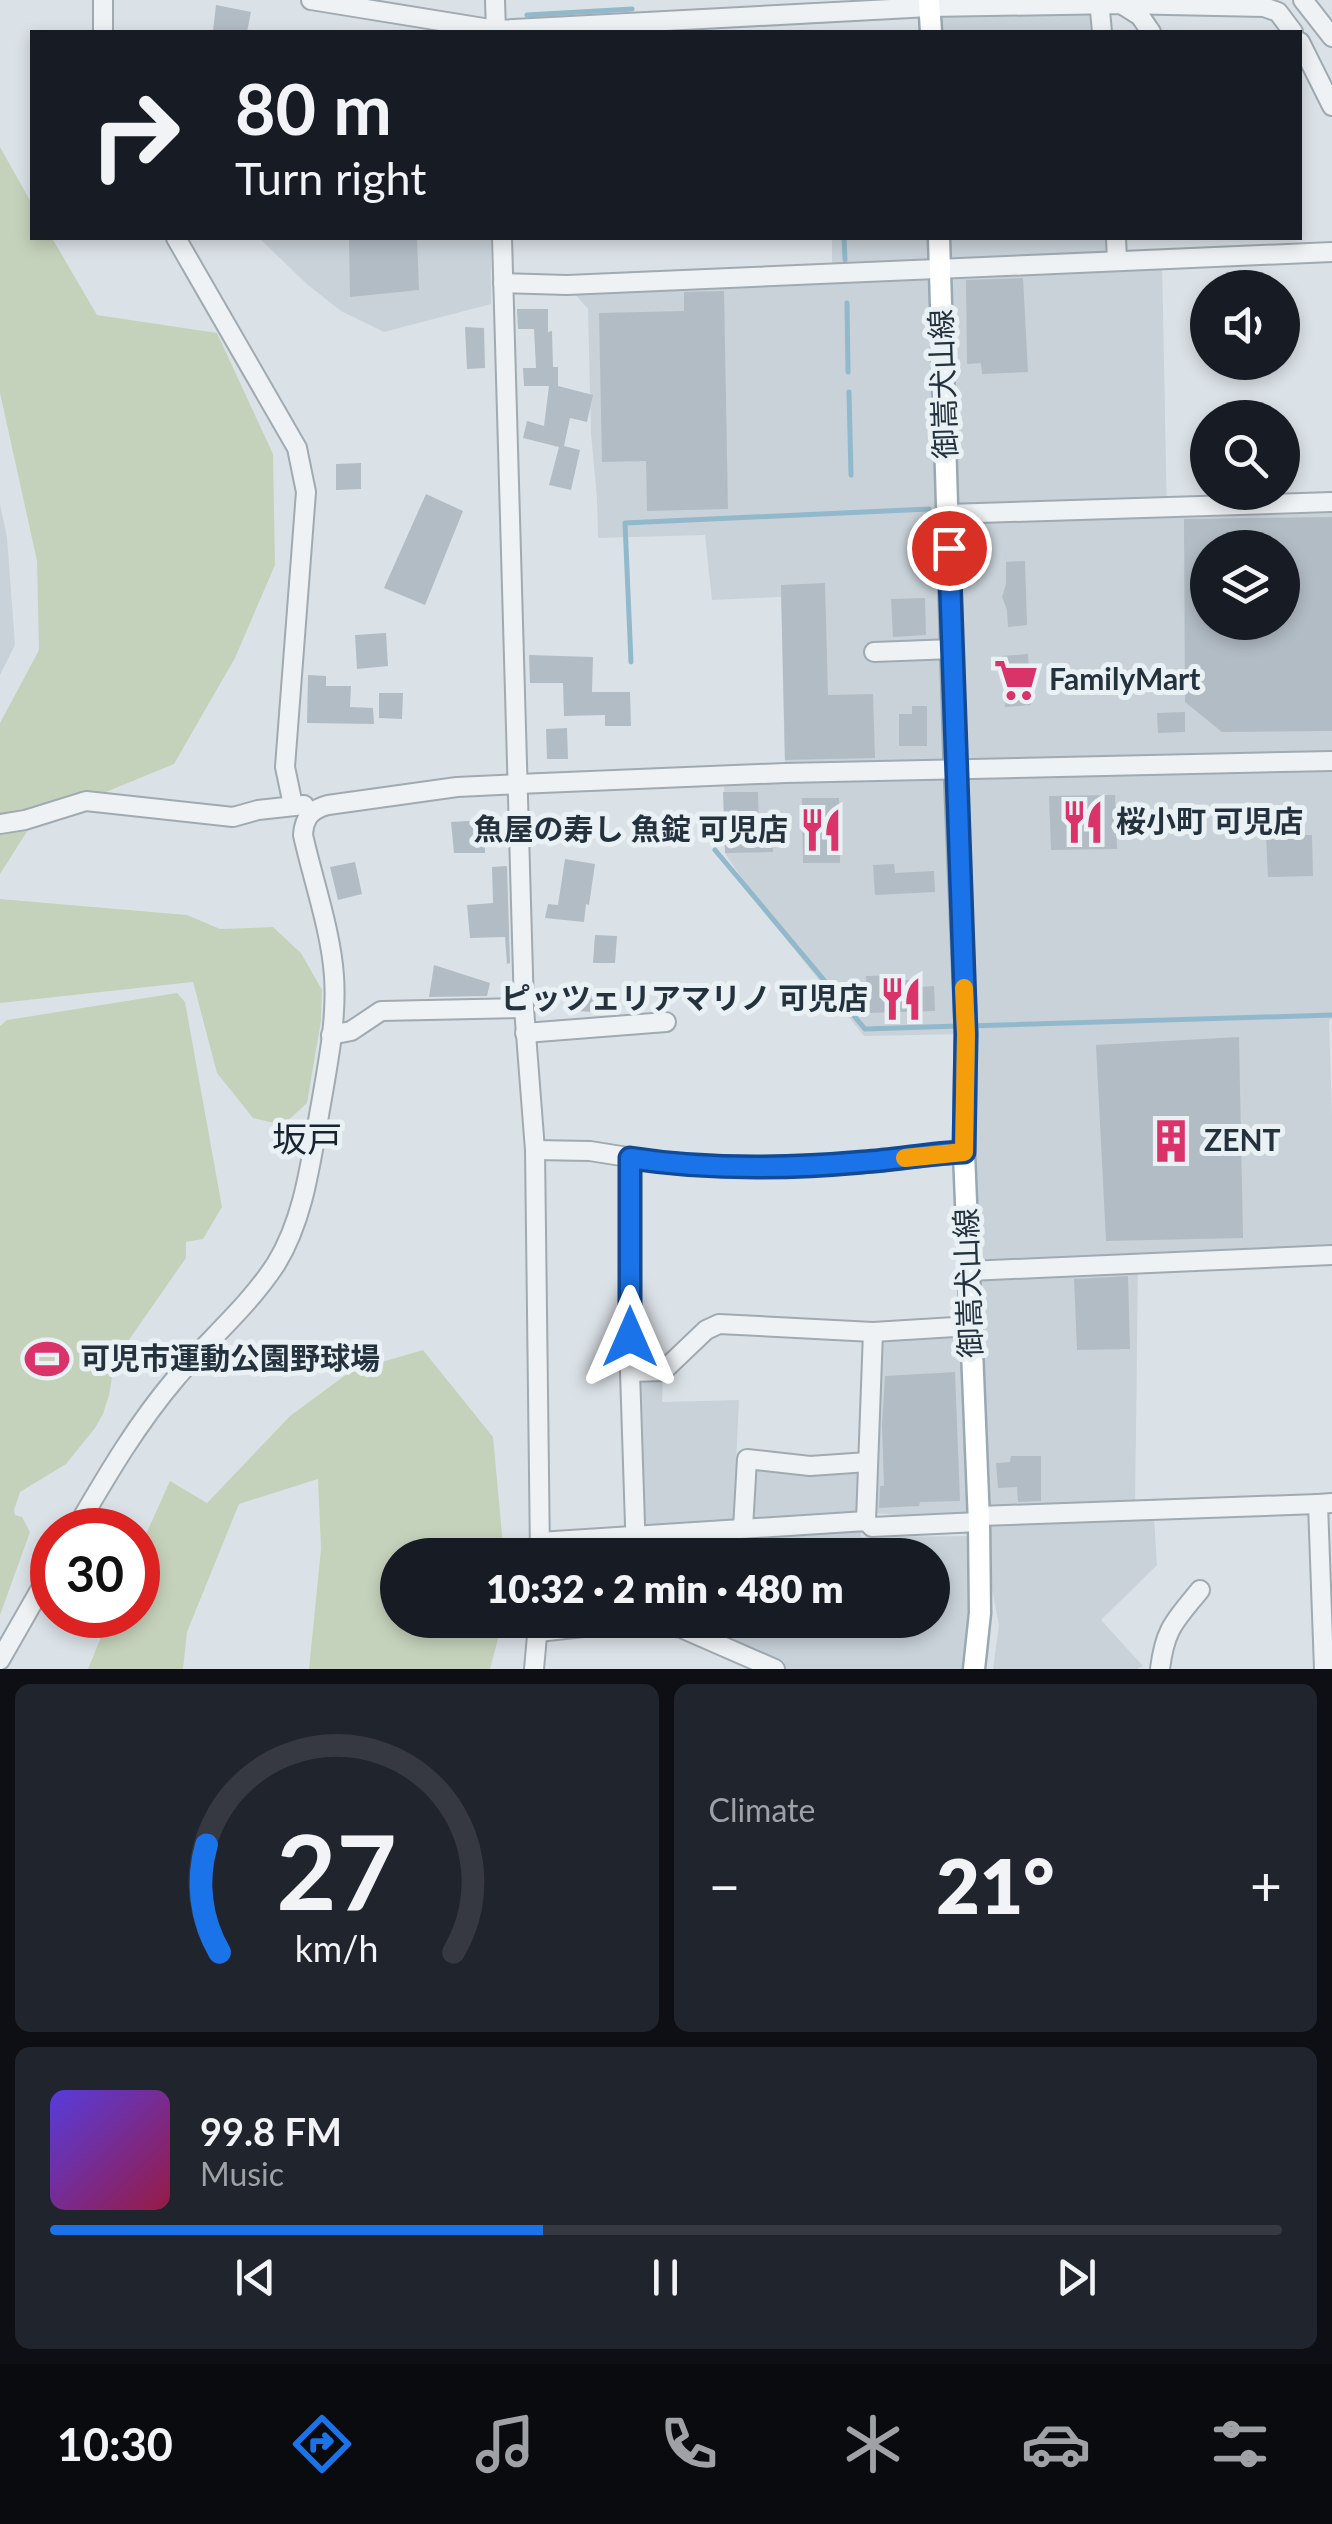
<!DOCTYPE html>
<html lang="en">
<head>
<meta charset="utf-8">
<style>
  :root { --surface:#171b24; --page:#20242c; --text:#f1f3f6; --muted:#9ea1a6; --line:#363941; --accent:#1a73e8 }
  body { margin:0; font-family:Lato,"Noto Sans JP",sans-serif; background:var(--page); color:var(--text); height:100vh; display:flex; flex-direction:column; font-size:38px; white-space:nowrap }
  * { box-sizing:border-box; margin:0 }
  p { font-size:32px; color:var(--muted) }
  .icon { flex:none; width:55px; height:55px; fill:none; stroke:currentColor; stroke-width:2; stroke-linecap:round; stroke-linejoin:round }
  .map { position:relative; height:1669px; overflow:hidden }
  .sheet { display:flex; flex-direction:column; gap:15px; padding:15px; background:#0d0f14; flex:1 }
  .sheet>* { flex:none }
  .banner { position:absolute; left:30px; top:30px; width:1272px; height:210px; border-radius:0px; box-shadow:0 5px 15px #0003; background:#171b24; color:var(--text); overflow:hidden }
  .fabs { position:absolute; left:1190px; top:270px; display:grid; gap:20px }
  .fabs a { display:grid; place-items:center; width:110px; height:110px; border-radius:50%; background:var(--surface); box-shadow:0 5px 15px #0003; font-size:50px }
  .speed { position:absolute; left:30px; top:1508px; display:flex; gap:20px; font-size:50px; font-weight:700; text-align:center }
  .speed>* { display:grid; place-content:center; width:130px; height:130px; border-radius:50%; background:var(--surface); box-shadow:0 5px 15px #0003; line-height:1 }
  .speed .limit { border:15px solid #d22; background:#fff; color:#111 }
  .pin { position:absolute; display:grid; place-items:center; width:85px; height:85px; color:#fff; margin:-42px; border:5px solid #fff; border-radius:50%; box-shadow:0 2px 10px #0007 }
  .me { position:absolute; width:110px; margin:-55px; rotate:0deg; stroke-linejoin:round; filter:drop-shadow(0 0 8px #0008) }
  .turn { display:flex; align-items:center; gap:35px; height:210px; padding:0 40px; font-size:45px }
  .turn .icon { width:130px; height:130px; stroke-width:2.5 }
  .turn b { display:block; font-size:70px; line-height:85px }
  .big { font-size:75px; font-weight:800; line-height:1.1 }
  .sheet .card { flex:1; display:flex; flex-direction:column; justify-content:center; gap:15px; min-width:0; padding:0 35px; border-radius:15px; background:var(--page) }
  .sheet .dial { align-items:center; gap:0 }
  .dial svg { height:260px; overflow:visible; fill:none; stroke:var(--line); stroke-width:7; stroke-linecap:round; text-anchor:middle }
  .dial text { fill:var(--text); stroke:none }
  .song { display:flex; align-items:center; gap:30px }
  .cover { width:120px; height:120px; border-radius:15px; background:linear-gradient(135deg,hsl(250 70% 55%),hsl(340 70% 35%)) }
  .played { height:10px; border-radius:5px; background:linear-gradient(90deg,var(--accent) 40%,var(--line) 40%) }
  .keys { display:flex; justify-content:space-around; direction:ltr }
  .heat { display:flex; justify-content:space-between; align-items:center; font-size:55px; direction:ltr }
  .sheet .tiles { flex:1; display:grid; gap:15px; grid-template-columns:1fr 1fr }
  .card:last-child { grid-column:span 2 }
  .trip { position:absolute; left:380px; top:1538px; width:570px; height:100px; border-radius:50px; background:var(--surface); box-shadow:0 5px 15px #0003; font-weight:800; line-height:100px; text-align:center }
  .tab-bar { display:flex; height:160px; justify-content:space-around; align-items:center; background:#090b0e; color:var(--muted) }
  .tab-bar .icon { width:70px; height:70px }
  .tab-bar .on { color:var(--accent) }
  .tab-bar b { font-size:45px; color:var(--text) }
  .map>svg:first-child { display:block }
</style>
</head>
<body>
<div class="map">
<svg width="1332" height="1669" viewBox="0 0 1332 1669">
  <rect width="100%" height="100%" fill="#dbe2e7"/>
  <g fill="#c9d2d9" fill-rule="evenodd">
    <path d="M1099 5 1106 32H931L929 7Z"/>
    <path d="M259 238H491V304L384 332 341 311 308 285Z"/>
    <path d="M832 238H1116L1117 260 1162 258 1167 518 1332 513V1019L1329 1020 1332 1115V1255L1138 1264 1135 1515 1154 1517 1157 1565 1101 1620 1143 1666 1137 1669H993L999 1625 979 1523 874 1513 880 1338 937 1333 954 1337 970 1283 965 1034 864 1036 765 913 725 853 724 775 785 772 781 597 712 600 705 535 598 538 597 499 591 433 588 309 567 285 832 272ZM1208 548H1282V622H1208Z"/>
    <path d="M0 504 7 537 15 645 0 675Z"/>
    <path d="M663 1371 662 1402 739 1400 736 1465 823 1473 858 1469 861 1537 975 1536 970 1669H757L681 1628 538 1632V1620H932V1555H617L635 1550 630 1372Z"/>
  </g>
  <g fill="#c5d2bb">
    <path d="M0 147 32 204V238H52L97 315 217 333 273 454 275 565 235 658 174 764 33 822 0 874V723L39 650 37 561 0 393Z"/>
    <path d="M0 899 187 915 220 929 273 927 301 953 322 990 321 1021 307 1103 283 1125 253 1118 217 1073 193 982 0 1003Z"/>
    <path d="M177 993 185 1002 222 1207 203 1239 186 1242V1258L181 1265 115 1360 109 1395 103 1414 95 1428 66 1464 20 1492 14 1510 15 1515 22 1517 30 1532 0 1615V1026L7 1020Z"/>
    <path d="M423 1350 493 1437 504 1555H398V1620H503L490 1669H309L321 1549 318 1479 239 1504 187 1632 183 1669H88L110 1615H138V1552L170 1481 207 1503 290 1416 351 1371Z"/>
  </g>
  <g fill="none" stroke-linecap="round" stroke-linejoin="round">
    <g stroke="#92b8cb" stroke-width="5">
      <path d="M527 15 632 9"/>
      <path d="M844 238 845 260"/>
      <path d="M847 303 848 372"/>
      <path d="M849 392 851 475"/>
      <path d="M631 662 625 523 929 509"/>
      <path d="M715 850 865 1029 958 1026"/>
      <path d="M969 1026 1332 1015"/>
    </g>
  </g>
  <g fill="#b2bcc4" fill-rule="evenodd">
    <path d="M216 5 251 12 247 32 213 31Z"/>
    <path d="M349 238H417L419 290 350 297Z"/>
    <path d="M1023 278 1028 372 982 374 981 363 967 364 966 280Z"/>
    <path d="M724 291 728 509 647 511 646 461 602 462 599 313 684 311V292Z"/>
    <path d="M517 309H548V332L552 331 553 367H558V386L593 395 587 422 570 418 564 446 580 450 571 490 549 485 559 447 523 438 527 421 544 426 549 386H524L523 368H536L534 329H518Z"/>
    <path d="M465 327 484 328 485 368 467 369Z"/>
    <path d="M361 463V489L336 490V464Z"/>
    <path d="M426 494 463 511 425 605 384 588Z"/>
    <path d="M1332 517V731L1222 732 1185 702 1184 519ZM1208 548H1282V622H1208Z"/>
    <path d="M1025 561 1027 625 1008 627 1007 610 1002 597 1006 584V562Z"/>
    <path d="M825 583 828 695 873 694 875 758 785 760 781 585Z"/>
    <path d="M925 598 926 635 893 637 891 599Z"/>
    <path d="M386 633 388 666 357 669 355 635Z"/>
    <path d="M1028 654 1031 705 1005 707 1002 656Z"/>
    <path d="M529 655 593 657 592 692H630L631 726H605V715L564 716 563 683H530Z"/>
    <path d="M308 675 326 676V686H351L350 707 373 708 374 724 307 723Z"/>
    <path d="M379 693H403L402 719 379 718Z"/>
    <path d="M912 706H927V746H899V714H912Z"/>
    <path d="M1185 712V732L1158 733 1157 713Z"/>
    <path d="M567 728 568 759H547L546 729Z"/>
    <path d="M723 792H758L759 830H773V852L725 853Z"/>
    <path d="M1115 795 1117 849 1051 850 1049 796Z"/>
    <path d="M802 798H839L840 863H803Z"/>
    <path d="M1301 811V835H1312L1313 876 1268 877 1266 835 1277 834 1276 812Z"/>
    <path d="M484 820V827L506 826 507 842 485 843V853H454L451 822Z"/>
    <path d="M565 859 595 864 589 905 586 904 584 922 545 918 548 904 558 905Z"/>
    <path d="M355 862 362 894 338 900 330 867Z"/>
    <path d="M894 864 895 873 934 871 935 892 875 895 873 865Z"/>
    <path d="M507 866 510 963 507 964 505 937 470 938 467 905 493 903 492 867Z"/>
    <path d="M595 935 617 936 615 963H593Z"/>
    <path d="M434 965 490 983 487 996 429 997Z"/>
    <path d="M905 975V980H920V987L934 986 935 1011 867 1013 866 976Z"/>
    <path d="M578 990 608 991V1013L578 1011Z"/>
    <path d="M1239 1037 1243 1238 1106 1241 1096 1045Z"/>
    <path d="M1128 1276 1130 1349 1077 1350 1074 1279Z"/>
    <path d="M955 1372 960 1501 920 1502 919 1506 879 1508 880 1486H884L882 1425 885 1376Z"/>
    <path d="M1011 1456H1041V1501L1018 1502 1017 1487 998 1488 996 1463 1010 1462Z"/>
  </g>
  <g fill="none" stroke-linecap="round" stroke-linejoin="round">
    <g stroke="#a0aab1" stroke-width="22">
      <g id="minor">
        <path d="M103 0V32"/>
        <path d="M311 0 496 30 929 7 1121 4 1264 7 1278 12 1293 32"/>
        <path d="M495 0 496 32"/>
        <path d="M1099 0 1102 32"/>
        <path d="M1303 0 1332 37"/>
        <path d="M1121 4 1140 16 1151 32"/>
        <path d="M1300 42 1332 106"/>
        <path d="M176 238 297 448 306 492 285 767 293 805"/>
        <path d="M502 238 524 1008 535 1150 540 1555"/>
        <path d="M1116 238 1117 260"/>
        <path d="M503 283 567 285 1332 252"/>
        <path d="M948 514 1332 502"/>
        <path d="M874 652 953 649"/>
        <path d="M0 824 25 820 86 801 233 817 258 810 304 805"/>
        <path d="M525 1033 666 1022"/>
        <path d="M331 1035 351 1031 381 1011 524 1008"/>
        <path d="M535 1150 590 1151 678 1165 763 1168 862 1163 964 1153"/>
        <path d="M630 1158V1372L636 1555"/>
        <path d="M969 1271 1332 1255"/>
        <path d="M630 1372 663 1371 706 1330 719 1324 873 1332 971 1326"/>
        <path d="M979 1516 1318 1504"/>
        <path d="M866 1521 873 1332"/>
        <path d="M743 1528 747 1459 810 1466 868 1462"/>
        <path d="M75 1530C106 1477 136 1425 176 1378 208 1340 248 1307 276 1264 305 1217 311 1158 321 1104 328 1063 337 1019 334 976 331 931 313 880 303 835 304 818 311 809 328 805L457 787 518 784 785 773 1332 761"/>
        <path d="M539 1542 866 1521 872 1527 979 1522"/>
        <path d="M538 1632 638 1621 681 1628 775 1669"/>
        <path d="M0 1660 52 1569"/>
        <path d="M534 1669 538 1625"/>
        <path d="M1160 1669C1165 1628 1175 1621 1200 1590"/>
        <path d="M1324 1669 1318 1504 1332 1503"/>
      </g>
    </g>
    <g stroke="#99a9b4" stroke-width="25">
      <g id="major">
        <path d="M929 0 931 32"/>
        <path d="M939 238 955 771 966 1034 964 1153 979 1522 980 1613 974 1669"/>
      </g>
    </g>
    <use href="#minor" stroke="#eef2f5" stroke-width="18"/>
    <use href="#major" stroke="#fff" stroke-width="20"/>
  </g>
  <g fill="none" stroke-linecap="round" stroke-linejoin="round">
    <g stroke="#114b97" stroke-width="25">
      <path id="route" d="M630 1337V1158C707 1170 785 1169 863 1162 897 1160 930 1153 964 1152L966 1034 949 548"/>
    </g>
    <use href="#route" stroke="#1a73e8" stroke-width="18"/>
    <path stroke="#f59e0b" stroke-width="18" d="M905 1158 964 1152 966 1034 964 988"/>
  </g>
  <defs>
    <g id="supermarket-bare" transform="scale(3.45)"><path d="M-6-5.5h2.5l.6 2H6L4.5 2H-2.5L-4.4-4H-6ZM-1.5 3.2a1.3 1.3 0 1 0 .1 0ZM3 3.2a1.3 1.3 0 1 0 .1 0Z" fill="#da336a" stroke="#eaf1f5" stroke-width="2.5" paint-order="stroke"/></g>
    <g id="restaurant-bare" transform="scale(3.45)"><path d="M-5-6h1v4h1v-4h1v4h1v-4h1v5L-1.5 .5V6h-2V.5L-5-1ZM5-6V6H3V1.5H1.5Q1.5-4 5-6Z" fill="#da336a" stroke="#eaf1f5" stroke-width="2.5" paint-order="stroke"/></g>
    <g id="building-bare" transform="scale(3.45)"><path d="M-4-6H4V6H1V3H-1V6H-4ZM-2.5-4.3h1.7v1.8h-1.7ZM.8-4.3h1.7v1.8H.8ZM-2.5-1h1.7V.8h-1.7ZM.8-1h1.7V.8H.8Z" fill="#da336a" stroke="#eaf1f5" stroke-width="2.5" paint-order="stroke"/></g>
    <g id="stadium-bare" transform="scale(3.45)"><path d="M0-5a6.5 5 0 1 0 0 10a6.5 5 0 1 0 0-10ZM-3.5-1.8h7v3.6h-7Z" fill="#da336a" stroke="#eaf1f5" stroke-width="2.5" paint-order="stroke"/></g>
  </defs>
  <g fill-rule="evenodd">
    <use href="#supermarket-bare" x="1016" y="680"/>
    <use href="#restaurant-bare" x="1083" y="822"/>
    <use href="#restaurant-bare" x="821" y="830"/>
    <use href="#restaurant-bare" x="901" y="999"/>
    <use href="#building-bare" x="1171" y="1141"/>
    <use href="#stadium-bare" x="47" y="1359"/>
  </g>
  <g text-anchor="middle" stroke-width="10" stroke-linejoin="round" paint-order="stroke">
    <g font-size="30" fill="#24323e" stroke="#eaf1f5">
      <text transform="translate(944 384) rotate(-92)" y="10">御嵩犬山線</text>
      <text transform="translate(969 1283) rotate(-92)" y="10">御嵩犬山線</text>
    </g>
    <g font-size="30" font-weight="bold" fill="#24323e" stroke="#eaf1f5" text-anchor="start">
      <text x="1049" y="690">FamilyMart</text>
      <text x="1116" y="832">桜小町 可児店</text>
      <text x="788" y="840" text-anchor="end">魚屋の寿し 魚錠 可児店</text>
      <text x="868" y="1009" text-anchor="end">ピッツェリアマリノ 可児店</text>
      <text x="1204" y="1151">ZENT</text>
      <text x="80" y="1369">可児市運動公園野球場</text>
    </g>
    <g font-size="35" fill="#17232f" stroke="#eaf1f5">
      <text x="307" y="1152">坂戸</text>
    </g>
  </g>
</svg>
<div class="fabs">
<a><svg class="icon" aria-label="sound" viewBox="0 0 24 24"><path d="M4 9h4l5-4v14l-5-4H4zM17 9q2 3 0 6"/></svg></a>
<a><svg class="icon" aria-label="search" viewBox="0 0 24 24"><circle cx="10" cy="10" r="6"/><path d="M15 15l6 6"/></svg></a>
<a><svg class="icon" aria-label="layers" viewBox="0 0 24 24"><path d="M12 4l9 5-9 5-9-5zM3 14l9 5 9-5"/></svg></a>
</div>
<div class="speed"><div class="limit">30</div></div>
<div class="pin" style="left:949px;top:548px;background:#d93025"><svg class="icon" aria-label="arrive" viewBox="0 0 24 24"><path d="M6 21V4h12l-3 4 3 4H6"/></svg></div>
<svg class="me" style="left:630px;top:1337px" viewBox="-20 -20 40 40"><path d="M0-17L14 15 0 8-14 15z" fill="#1a73e8" stroke="#fff" stroke-width="4"/></svg>
<div class="trip">10:32 · 2 min · 480 m</div>
<div class="banner">
<div class="turn"><svg class="icon" aria-label="right" viewBox="0 0 24 24"><path d="M7 20v-9h11M14 6l5 5-5 5"/></svg><div><b>80 m</b>Turn right</div></div>
</div>
</div>
<section class="sheet">
<div class="tiles">
<div class="card dial"><svg viewBox="0 0 100 80">
<path d="M14 69A42 42 0 1 1 86 69"/>
<path d="M14 69A42 42 0 0 1 10 36" stroke="#1a73e8"/>
<text x="50" y="56" font-size="32" font-weight="700">27</text>
<text x="50" y="72" font-size="11">km/h</text>
</svg></div>
<div class="card"><p>Climate</p>
<div class="heat"><a>−</a><b class="big">21°</b><a>+</a></div>
</div>
<div class="card">
<div class="song"><i class="cover"></i><div><b>99.8 FM</b><p>Music</p></div></div>
<div class="played"></div>
<div class="keys"><svg class="icon" aria-label="previous" viewBox="0 0 24 24"><path d="M18 5L8 12l10 7zM5 5v14"/></svg><svg class="icon" aria-label="pause" viewBox="0 0 24 24"><path d="M8 5v14M16 5v14"/></svg><svg class="icon" aria-label="next" viewBox="0 0 24 24"><path d="M6 5l10 7-10 7zM19 5v14"/></svg></div>
</div>
</div>
</section>
<nav class="tab-bar">
<b>10:30</b>
<svg class="icon on" aria-label="directions" viewBox="0 0 24 24"><path d="M12 3l9 9-9 9-9-9zM9 14v-3h6M13 9l2 2-2 2"/></svg>
<svg class="icon" aria-label="music" viewBox="0 0 24 24"><path d="M9 18V5l10-2v13"/><circle cx="6" cy="18" r="3"/><circle cx="16" cy="16" r="3"/></svg>
<svg class="icon" aria-label="phone" viewBox="0 0 24 24"><path d="M5 4h4l2 5-3 2q2 4 5 5l2-3 5 2v4C11 20 4 13 5 4z"/></svg>
<svg class="icon" aria-label="climate" viewBox="0 0 24 24"><path d="M12 3v18M4 7l16 10M4 17L20 7"/></svg>
<svg class="icon" aria-label="car" viewBox="0 0 24 24"><path d="M5 17H2v-5l4-1 3-4h7l3 4 3 1v5h-3M9 17h6M6 11h13"/><circle cx="7" cy="17" r="2"/><circle cx="17" cy="17" r="2"/></svg>
<svg class="icon" aria-label="filters" viewBox="0 0 24 24"><path d="M4 7h16M4 17h16"/><circle cx="9" cy="7" r="2"/><circle cx="15" cy="17" r="2"/></svg>
</nav>
</body>
</html>
